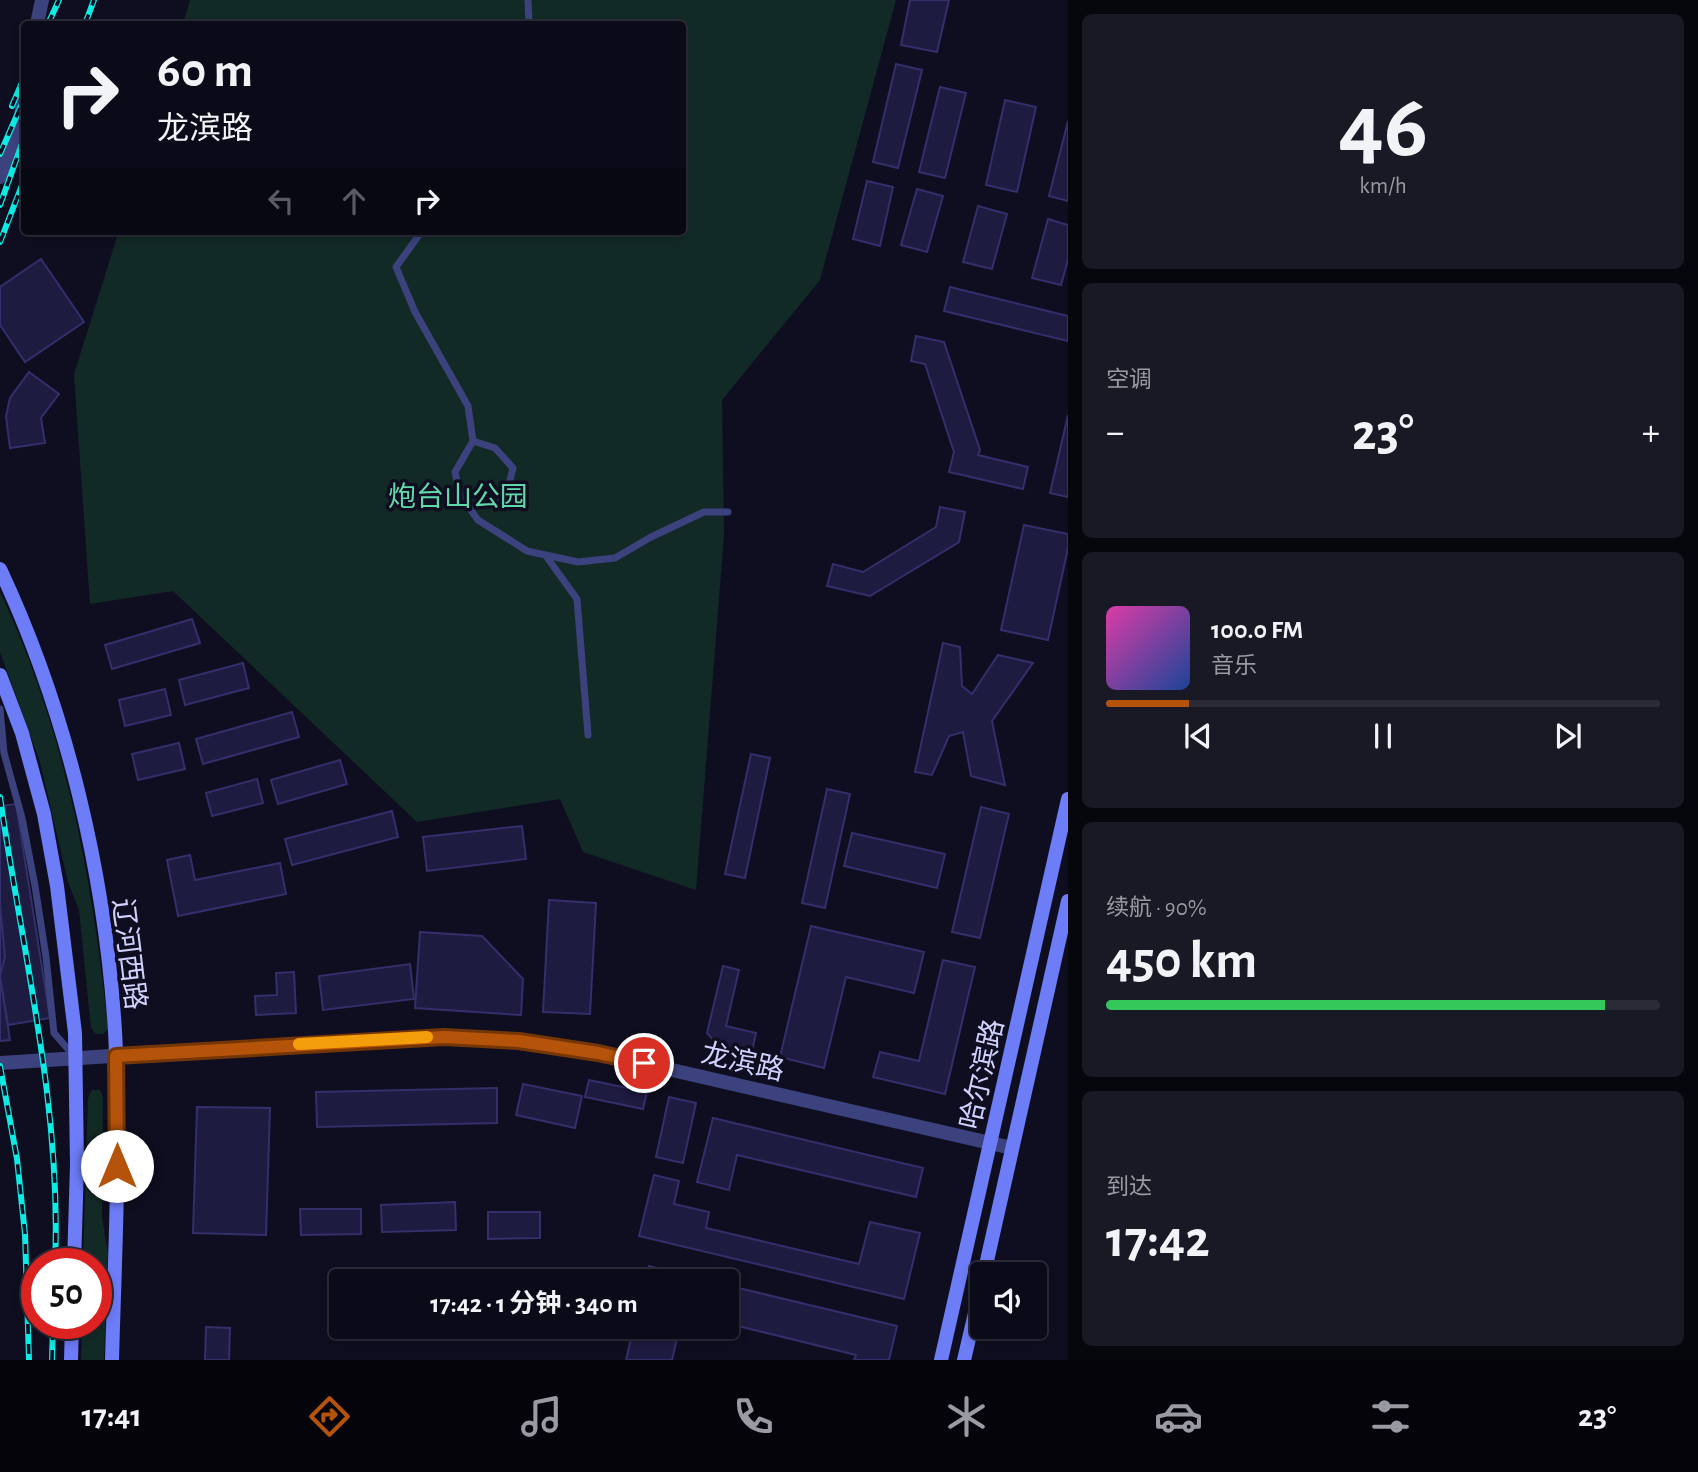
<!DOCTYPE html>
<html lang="zh">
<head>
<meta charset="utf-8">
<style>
  :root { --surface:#0b0a18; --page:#191825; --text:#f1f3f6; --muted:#9a9aa2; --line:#2b2b37; --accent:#b45309 }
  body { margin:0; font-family:"Alegreya Sans","Noto Sans SC",sans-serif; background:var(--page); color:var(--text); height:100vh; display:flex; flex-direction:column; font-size:26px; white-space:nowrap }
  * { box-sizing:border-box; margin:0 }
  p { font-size:23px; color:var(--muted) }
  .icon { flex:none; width:38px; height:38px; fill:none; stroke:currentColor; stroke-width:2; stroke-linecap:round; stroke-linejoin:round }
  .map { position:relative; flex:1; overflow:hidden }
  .panel { display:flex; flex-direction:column; gap:14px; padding:14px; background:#06060d; width:630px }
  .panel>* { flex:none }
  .guide { position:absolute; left:21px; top:21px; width:665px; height:214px; border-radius:7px; box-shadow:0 4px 10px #0003,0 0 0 2px var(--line); background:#0b0a18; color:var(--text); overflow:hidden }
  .controls { position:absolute; left:970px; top:1262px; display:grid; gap:14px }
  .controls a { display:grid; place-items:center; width:77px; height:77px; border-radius:7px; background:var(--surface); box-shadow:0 4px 10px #0003,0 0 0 2px var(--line); font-size:35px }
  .speed { position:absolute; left:21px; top:1248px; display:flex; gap:14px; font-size:35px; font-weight:700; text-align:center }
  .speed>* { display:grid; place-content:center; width:91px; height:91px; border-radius:50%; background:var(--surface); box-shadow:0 4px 10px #0003,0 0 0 2px var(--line); line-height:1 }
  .speed .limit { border:10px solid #d22; background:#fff; color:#111 }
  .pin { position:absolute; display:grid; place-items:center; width:60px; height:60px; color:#fff; margin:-30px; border:4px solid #fff; border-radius:50%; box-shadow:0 2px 7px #0007 }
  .me { position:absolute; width:77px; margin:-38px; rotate:0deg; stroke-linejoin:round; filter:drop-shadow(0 0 5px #0008) }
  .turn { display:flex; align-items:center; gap:24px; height:147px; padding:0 21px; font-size:32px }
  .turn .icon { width:91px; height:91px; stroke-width:2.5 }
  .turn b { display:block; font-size:49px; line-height:60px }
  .lanes { display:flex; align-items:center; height:66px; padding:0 21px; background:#0003; justify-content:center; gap:35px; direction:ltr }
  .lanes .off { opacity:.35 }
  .big { font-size:52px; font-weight:700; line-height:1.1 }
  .panel .card { flex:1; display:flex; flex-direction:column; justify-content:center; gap:10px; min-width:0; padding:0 24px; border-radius:10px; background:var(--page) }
  .panel .dial { align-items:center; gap:0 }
  .dial b { font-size:91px; line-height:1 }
  .song { display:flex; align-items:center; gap:21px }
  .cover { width:84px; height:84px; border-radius:10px; background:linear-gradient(135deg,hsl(320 70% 55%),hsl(220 70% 35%)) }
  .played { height:7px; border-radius:4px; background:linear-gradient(90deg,var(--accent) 15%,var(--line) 15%) }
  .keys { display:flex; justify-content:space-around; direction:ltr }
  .heat { display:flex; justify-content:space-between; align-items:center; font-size:38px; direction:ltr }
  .charge { height:10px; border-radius:5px; background:linear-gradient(90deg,#34c759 90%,var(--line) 0) }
  .trip { position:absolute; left:329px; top:1269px; width:410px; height:70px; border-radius:7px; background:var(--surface); box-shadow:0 4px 10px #0003,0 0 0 2px var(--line); font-weight:700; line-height:70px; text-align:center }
  .tabs { display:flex; height:112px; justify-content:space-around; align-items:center; background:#04040a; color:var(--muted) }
  .tabs .icon { width:49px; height:49px }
  .tabs .selected { color:var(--accent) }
  .tabs b { font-size:32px; color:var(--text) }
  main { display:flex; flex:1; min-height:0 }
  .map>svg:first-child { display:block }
</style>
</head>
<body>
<main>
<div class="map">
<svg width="1068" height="1360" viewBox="0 0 1068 1360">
  <rect width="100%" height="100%" fill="#0f0e20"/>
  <g fill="#122a26">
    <path d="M190 0H896L820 280 722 400 724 535 696 890 583 852 560 799 417 822 173 591 90 604 74 374 119 231H682V24H183Z"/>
    <path d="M0 592C65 729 93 880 108 1029L103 1034H96L91 1028 79 910 68 882 40 762 0 652Z"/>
    <path d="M92 1090H100L103 1098 102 1218 108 1253 104 1360H81L82 1323H96V1264L83 1263 88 1098Z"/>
  </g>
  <g fill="#1e1b40" stroke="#332f6b" stroke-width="2">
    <path d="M910 0H949L937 52 901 45Z"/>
    <path d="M896 64 922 70 898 168 873 162Z"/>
    <path d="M940 87 966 93 945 178 919 172Z"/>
    <path d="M1005 100 1036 107 1017 192 986 185Z"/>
    <path d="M1068 121V201L1049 196Z"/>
    <path d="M867 181 893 187 880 246 853 239Z"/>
    <path d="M917 189 943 196 927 252 901 245Z"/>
    <path d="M978 206 1007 214 992 269 963 262Z"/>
    <path d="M1048 219 1068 225V260L1061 285 1032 278Z"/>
    <path d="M41 259 84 322 25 362 0 325V287Z"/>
    <path d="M950 287 1068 316V341L944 311Z"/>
    <path d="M916 336 944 342 980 450 978 455 1028 467 1023 489 949 472 954 452 925 364 911 361Z"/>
    <path d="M29 372 59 394 41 418 45 443 10 448 6 416 10 398Z"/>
    <path d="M1068 415V497L1050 493Z"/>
    <path d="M940 507 965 512 959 542 870 596 827 586 833 564 863 572 936 527Z"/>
    <path d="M1024 525 1068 534V548L1048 640 1001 630Z"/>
    <path d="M192 619 200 643 112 669 105 645Z"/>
    <path d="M943 643 960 647 962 686 972 694 998 655 1033 663 992 721 1005 785 971 776 963 732 949 736 932 775 915 772Z"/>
    <path d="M243 663 249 688 185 705 179 680Z"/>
    <path d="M165 689 171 715 125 726 119 700Z"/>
    <path d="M292 712 299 737 203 764 196 739Z"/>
    <path d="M179 743 185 769 138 780 132 754Z"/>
    <path d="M751 754 770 758 745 878 725 874Z"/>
    <path d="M340 760 347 784 278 804 271 780Z"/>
    <path d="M257 779 263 803 212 816 206 793Z"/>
    <path d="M827 789 850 794 825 908 802 903Z"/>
    <path d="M16 804 50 1018 8 1025 0 977V806Z"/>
    <path d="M981 807 1009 814 980 938 952 932Z"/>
    <path d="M392 811 398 837 292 865 285 839Z"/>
    <path d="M522 826 526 859 427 871 423 837Z"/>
    <path d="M852 833 945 854 937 888 844 866Z"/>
    <path d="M190 855 195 880 280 863 286 894 178 916 167 860Z"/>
    <path d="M549 900 596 903 590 1014 543 1012Z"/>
    <path d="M0 905 5 957 0 976Z"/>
    <path d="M811 926 924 952 914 993 846 977 824 1068 780 1057Z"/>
    <path d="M420 932 482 936 523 979 521 1015 415 1008Z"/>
    <path d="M943 960 975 967 945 1094 873 1077 880 1052 919 1061Z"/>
    <path d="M410 964 414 999 323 1010 319 976Z"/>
    <path d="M723 966 739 970 726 1026 756 1033 752 1051 717 1044 707 1033Z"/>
    <path d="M294 972 296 1013 256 1015 255 996 277 995 276 973Z"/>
    <path d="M0 977 10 1040 0 1041Z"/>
    <path d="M589 1080 647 1092 643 1109 585 1097Z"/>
    <path d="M523 1084 582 1096 575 1128 516 1115Z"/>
    <path d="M497 1088V1123L317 1127 316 1092Z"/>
    <path d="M669 1097 696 1103 683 1163 656 1157Z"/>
    <path d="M197 1107 270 1108 266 1235 193 1233Z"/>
    <path d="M713 1118 923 1168 916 1197 737 1155 729 1190 697 1182Z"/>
    <path d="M654 1175 679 1181 674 1204 709 1212 706 1228 859 1264 870 1222 920 1233 904 1299 639 1236Z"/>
    <path d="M455 1202 456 1230 382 1232 381 1205Z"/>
    <path d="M300 1209H361V1234L301 1235Z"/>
    <path d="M488 1212H540V1238L488 1239Z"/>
    <path d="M649 1266 692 1277 710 1281H645Z"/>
    <path d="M726 1285 897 1326 889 1360H854L856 1355 726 1323Z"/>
    <path d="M634 1326H680L672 1360H626Z"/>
    <path d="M206 1327 230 1328 229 1360H205Z"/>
  </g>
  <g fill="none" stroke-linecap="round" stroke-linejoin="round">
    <g stroke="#3c427d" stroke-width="7">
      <path d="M528 0 529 24"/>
      <path d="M422 231 396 267 415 312 468 406 473 441 455 472 460 495 478 520 527 551 578 562 615 558 651 537 704 512H728"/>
      <path d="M470 509 507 492 513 468 495 448 473 441"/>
      <path d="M546 556 577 599 588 735"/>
      <path d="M0 709 4 753 22 818 35 886 46 957 54 1033 74 1056"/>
    </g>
    <g stroke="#3c427d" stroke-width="14">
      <path d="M37 24 42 0"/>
      <path d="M0 177 19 128 24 95"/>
      <path d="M0 1063 381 1039 445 1037 519 1041 598 1053 1012 1148"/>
    </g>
    <g stroke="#6d7cf7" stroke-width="14">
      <path d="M0 569C67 712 105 873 115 1031 121 1140 115 1250 112 1360"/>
      <path d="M0 675 22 733 44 814 57 886 75 1033 77 1165 74 1264"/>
      <path d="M984 1274 1068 901"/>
      <path d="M71 1360 72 1323"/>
      <path d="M941 1360 1068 799"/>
      <path d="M964 1360 982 1283"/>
    </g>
    <g stroke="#0debe4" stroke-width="6">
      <g id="rail">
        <path d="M48 24 59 0"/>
        <path d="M85 24 94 0"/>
        <path d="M12 106 24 78"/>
        <path d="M0 154 24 99"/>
        <path d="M0 205 24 138"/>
        <path d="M0 242 24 180"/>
        <path d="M0 797C22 951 62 1107 55 1264"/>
        <path d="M0 1066 17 1159 25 1234 29 1360"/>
        <path d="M52 1360 53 1323"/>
      </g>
    </g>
    <use href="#rail" stroke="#0f0e20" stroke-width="3.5" stroke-dasharray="10" stroke-linecap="butt"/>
  </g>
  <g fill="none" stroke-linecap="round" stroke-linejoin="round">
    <g stroke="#753606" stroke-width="18">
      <path id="route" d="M117 1166 116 1056 444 1037 519 1041 598 1053 644 1063"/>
    </g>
    <use href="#route" stroke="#b45309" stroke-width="12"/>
    <path stroke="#f59e0b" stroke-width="12" d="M299 1044 427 1037"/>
  </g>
  <g text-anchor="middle" stroke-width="7" stroke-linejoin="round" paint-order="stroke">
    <g font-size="28" fill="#61d8aa" stroke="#0f0e20">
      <text x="458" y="506">炮台山公园</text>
    </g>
    <g font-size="28" fill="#d0d1fc" stroke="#0f0e20">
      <text transform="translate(130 954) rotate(83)" y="10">辽河西路</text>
      <text transform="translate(743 1061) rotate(13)" y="10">龙滨路</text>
      <text transform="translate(981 1074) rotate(-77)" y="10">哈尔滨路</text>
    </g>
  </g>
</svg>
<div class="controls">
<a><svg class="icon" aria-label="sound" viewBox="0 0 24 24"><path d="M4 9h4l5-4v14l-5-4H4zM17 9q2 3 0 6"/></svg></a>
</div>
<div class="speed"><div class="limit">50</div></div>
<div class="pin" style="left:644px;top:1063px;background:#d93025"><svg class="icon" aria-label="arrive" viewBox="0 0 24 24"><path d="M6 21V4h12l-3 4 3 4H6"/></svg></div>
<svg class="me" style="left:117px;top:1166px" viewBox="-20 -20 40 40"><circle r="19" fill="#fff"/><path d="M0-13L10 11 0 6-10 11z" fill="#b45309"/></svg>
<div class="trip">17:42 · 1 分钟 · 340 m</div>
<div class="guide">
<div class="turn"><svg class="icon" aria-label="right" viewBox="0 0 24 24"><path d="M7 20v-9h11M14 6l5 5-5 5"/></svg><div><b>60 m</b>龙滨路</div></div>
<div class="lanes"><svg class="icon off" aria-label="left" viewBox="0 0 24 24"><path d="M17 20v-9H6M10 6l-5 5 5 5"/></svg><svg class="icon off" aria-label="ahead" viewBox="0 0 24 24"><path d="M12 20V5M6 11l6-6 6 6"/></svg><svg class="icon" aria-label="right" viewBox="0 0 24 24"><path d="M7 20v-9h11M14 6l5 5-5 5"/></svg></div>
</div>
</div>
<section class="panel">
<div class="card dial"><b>46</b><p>km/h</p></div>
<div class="card"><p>空调</p>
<div class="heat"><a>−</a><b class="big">23°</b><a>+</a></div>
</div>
<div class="card">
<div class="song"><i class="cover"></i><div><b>100.0 FM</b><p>音乐</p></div></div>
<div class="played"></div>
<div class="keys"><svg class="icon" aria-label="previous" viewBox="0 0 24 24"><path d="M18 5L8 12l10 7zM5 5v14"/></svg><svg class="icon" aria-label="pause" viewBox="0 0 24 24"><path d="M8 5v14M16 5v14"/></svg><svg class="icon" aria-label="next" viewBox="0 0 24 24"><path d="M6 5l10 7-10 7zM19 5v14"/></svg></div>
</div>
<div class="card"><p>续航 · 90%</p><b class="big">450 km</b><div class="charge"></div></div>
<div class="card"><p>到达</p><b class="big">17:42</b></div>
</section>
</main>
<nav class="tabs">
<b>17:41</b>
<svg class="icon selected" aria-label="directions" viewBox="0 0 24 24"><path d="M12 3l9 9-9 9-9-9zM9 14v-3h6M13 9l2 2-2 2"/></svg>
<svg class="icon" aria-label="music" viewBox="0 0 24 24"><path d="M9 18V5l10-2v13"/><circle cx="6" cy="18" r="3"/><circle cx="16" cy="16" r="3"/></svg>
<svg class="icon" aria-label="phone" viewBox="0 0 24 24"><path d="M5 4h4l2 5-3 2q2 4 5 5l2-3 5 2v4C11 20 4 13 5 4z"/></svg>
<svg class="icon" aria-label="climate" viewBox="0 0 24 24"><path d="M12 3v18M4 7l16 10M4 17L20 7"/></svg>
<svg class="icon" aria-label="car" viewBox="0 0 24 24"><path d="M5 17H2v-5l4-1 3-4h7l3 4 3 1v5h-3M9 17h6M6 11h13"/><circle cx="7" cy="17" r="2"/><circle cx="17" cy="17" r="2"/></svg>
<svg class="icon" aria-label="filters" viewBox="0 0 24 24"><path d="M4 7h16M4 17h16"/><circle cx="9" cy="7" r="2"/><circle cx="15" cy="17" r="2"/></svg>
<b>23°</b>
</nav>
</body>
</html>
